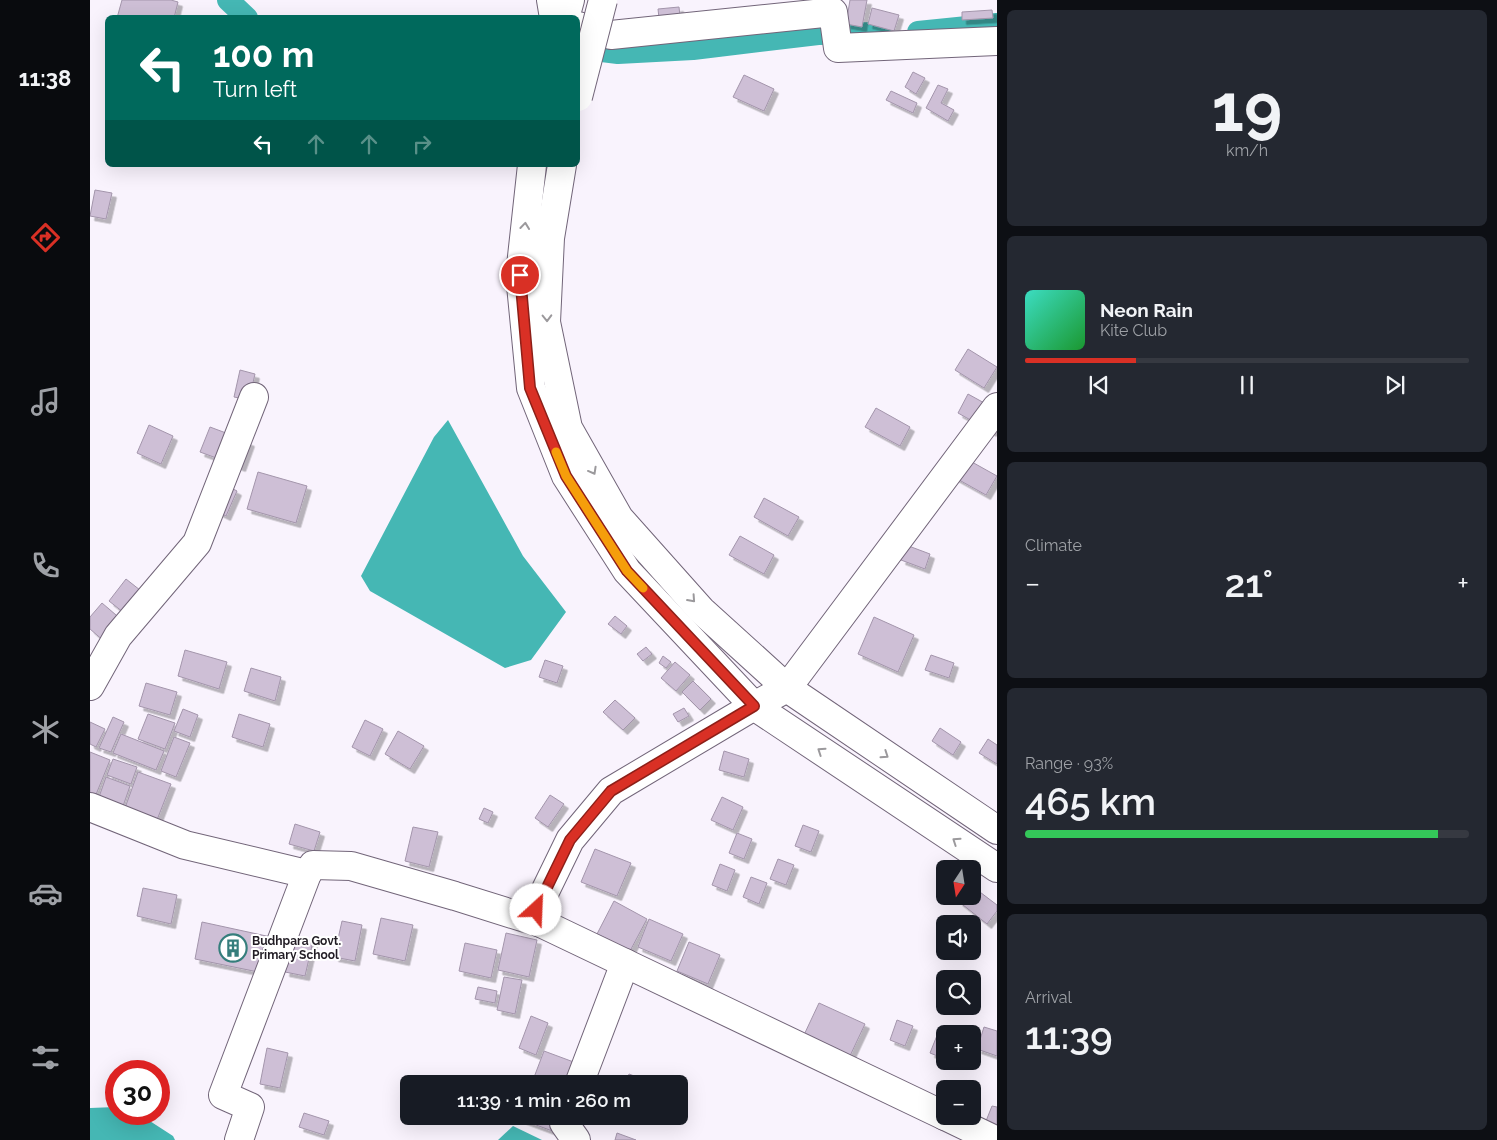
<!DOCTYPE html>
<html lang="en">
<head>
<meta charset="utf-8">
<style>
  :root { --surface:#171b24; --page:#242831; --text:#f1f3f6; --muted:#9ea1a6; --line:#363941; --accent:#d93025 }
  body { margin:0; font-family:Raleway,sans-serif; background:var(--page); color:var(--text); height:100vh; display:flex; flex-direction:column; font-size:19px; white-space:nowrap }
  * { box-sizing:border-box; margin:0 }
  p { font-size:16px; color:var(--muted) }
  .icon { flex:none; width:28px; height:28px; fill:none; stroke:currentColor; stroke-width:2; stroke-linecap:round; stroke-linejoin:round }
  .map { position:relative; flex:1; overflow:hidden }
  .details { display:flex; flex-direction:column; gap:10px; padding:10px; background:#0d0f14; width:500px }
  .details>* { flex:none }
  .banner { position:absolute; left:15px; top:15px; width:475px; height:152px; border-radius:8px; box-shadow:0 5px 20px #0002; background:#00695c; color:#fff; overflow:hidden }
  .needle { width:32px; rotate:192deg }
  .tools { position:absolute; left:846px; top:860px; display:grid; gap:10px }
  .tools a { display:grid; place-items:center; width:45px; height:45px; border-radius:8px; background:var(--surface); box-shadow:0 5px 20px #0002; font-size:25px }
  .speed { position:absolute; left:15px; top:1060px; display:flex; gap:10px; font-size:25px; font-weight:700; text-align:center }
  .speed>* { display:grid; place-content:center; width:65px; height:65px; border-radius:50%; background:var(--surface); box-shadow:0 5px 20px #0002; line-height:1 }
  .speed .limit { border:8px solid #d22; background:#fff; color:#111 }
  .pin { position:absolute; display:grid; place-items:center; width:42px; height:42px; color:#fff; margin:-21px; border:2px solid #fff; border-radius:50%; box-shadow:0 1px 5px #0007 }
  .me { position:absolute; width:55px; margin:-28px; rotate:25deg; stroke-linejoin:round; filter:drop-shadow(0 0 4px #0008) }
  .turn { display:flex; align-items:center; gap:18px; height:105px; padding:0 25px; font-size:22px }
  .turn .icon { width:65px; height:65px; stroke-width:2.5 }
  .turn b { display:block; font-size:35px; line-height:42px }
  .lanes { display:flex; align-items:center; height:48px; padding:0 25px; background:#0003; justify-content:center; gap:25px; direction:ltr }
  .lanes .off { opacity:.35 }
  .big { font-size:38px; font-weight:600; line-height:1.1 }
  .details .card { flex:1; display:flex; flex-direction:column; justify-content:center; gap:8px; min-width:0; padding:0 18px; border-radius:8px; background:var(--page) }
  .details .dial { align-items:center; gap:0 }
  .dial b { font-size:65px; line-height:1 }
  .song { display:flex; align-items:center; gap:15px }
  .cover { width:60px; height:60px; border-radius:8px; background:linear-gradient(135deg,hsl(170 70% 55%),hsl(130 70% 35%)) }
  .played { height:5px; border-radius:2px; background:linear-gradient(90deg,var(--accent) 25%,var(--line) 25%) }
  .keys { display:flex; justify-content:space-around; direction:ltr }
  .heat { display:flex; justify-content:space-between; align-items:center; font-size:28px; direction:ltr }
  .charge { height:8px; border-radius:4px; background:linear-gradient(90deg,#34c759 93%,var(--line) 0) }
  .trip { position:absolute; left:310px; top:1075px; width:288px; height:50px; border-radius:8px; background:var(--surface); box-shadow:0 5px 20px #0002; font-weight:600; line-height:50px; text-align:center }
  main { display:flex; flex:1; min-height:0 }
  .dock { display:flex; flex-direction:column; width:90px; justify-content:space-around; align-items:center; background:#090b0e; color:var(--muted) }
  .dock .icon { width:35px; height:35px }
  .dock .on { color:var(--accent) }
  .dock b { font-size:22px; color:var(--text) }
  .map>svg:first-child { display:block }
</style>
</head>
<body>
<main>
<nav class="dock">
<b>11:38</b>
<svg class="icon on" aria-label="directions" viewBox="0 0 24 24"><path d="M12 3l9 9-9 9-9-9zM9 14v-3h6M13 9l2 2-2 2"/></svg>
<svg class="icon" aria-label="music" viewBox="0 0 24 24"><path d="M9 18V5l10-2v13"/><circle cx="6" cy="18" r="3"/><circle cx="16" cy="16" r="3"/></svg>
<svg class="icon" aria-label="phone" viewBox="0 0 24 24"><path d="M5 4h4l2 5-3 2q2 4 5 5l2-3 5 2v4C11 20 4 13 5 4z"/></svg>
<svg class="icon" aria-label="climate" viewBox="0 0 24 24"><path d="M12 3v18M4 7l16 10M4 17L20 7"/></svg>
<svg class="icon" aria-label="car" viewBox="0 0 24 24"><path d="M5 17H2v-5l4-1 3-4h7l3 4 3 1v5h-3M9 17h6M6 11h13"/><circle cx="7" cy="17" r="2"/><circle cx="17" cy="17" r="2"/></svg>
<svg class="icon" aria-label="filters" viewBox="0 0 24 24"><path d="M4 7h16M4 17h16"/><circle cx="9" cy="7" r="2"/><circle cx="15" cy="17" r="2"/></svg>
</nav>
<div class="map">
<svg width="907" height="1140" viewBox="0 0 907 1140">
  <defs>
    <filter id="shadow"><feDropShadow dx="4.5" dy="4.5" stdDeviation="0" flood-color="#0004"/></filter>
  </defs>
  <rect width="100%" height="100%" fill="#f9f3fd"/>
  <g fill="#45b7b4">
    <path d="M358 420 433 556 476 612 441 660 415 668 280 591 271 576 344 437Z"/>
    <path d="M26 1107V1114H49L83 1136 85 1140H0V1108Z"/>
    <path d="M423 1126 452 1140H408Z"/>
  </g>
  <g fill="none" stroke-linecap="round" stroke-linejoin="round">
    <g stroke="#45b7b4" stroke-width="22">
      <path d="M138 0 157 18"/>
      <path d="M828 32 907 24"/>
      <path d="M488 48 528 53 603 49 728 34 791 33"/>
    </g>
  </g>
  <g fill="#cebfd6" stroke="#a395ab" filter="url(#shadow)">
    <path d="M32 0H81L88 2 84 18H27Z"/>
    <path d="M760 0H777L772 27 756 24Z"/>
    <path d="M589 7 590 16 569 18 568 9Z"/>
    <path d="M782 8 809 15 804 31 778 24Z"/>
    <path d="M902 10 903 18 872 20V12Z"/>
    <path d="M823 72 835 78 826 94 815 87Z"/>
    <path d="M654 75 684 89 674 111 643 97Z"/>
    <path d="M848 85 858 89 851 103 864 110 858 121 836 108Z"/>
    <path d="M801 91 827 103 823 113 796 100Z"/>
    <path d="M5 190 22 193 16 219 0 216Z"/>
    <path d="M878 349 907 367 894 388 865 370Z"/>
    <path d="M150 370 165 374 159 400 144 397Z"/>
    <path d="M878 394 907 410 902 432 868 413Z"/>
    <path d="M786 408 820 427 810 446 775 427Z"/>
    <path d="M59 425 83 436 71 464 47 453Z"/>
    <path d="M120 427 160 442 151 467 110 452Z"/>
    <path d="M873 457 907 476 896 495 862 476Z"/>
    <path d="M168 472 217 486 206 523 157 509Z"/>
    <path d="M126 480 147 491 136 516 114 505Z"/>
    <path d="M674 498 709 517 698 536 664 517Z"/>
    <path d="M650 536 684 555 674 574 639 555Z"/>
    <path d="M816 545 840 554 835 569 811 560Z"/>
    <path d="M36 579 55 594 38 616 19 601Z"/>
    <path d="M12 603 33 621 15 642 0 629V617Z"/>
    <path d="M525 616 537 626 531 634 518 624Z"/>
    <path d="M784 617 824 635 808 672 768 654Z"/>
    <path d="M556 647 562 654 553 661 547 654Z"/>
    <path d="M95 650 137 662 129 689 88 676Z"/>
    <path d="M841 655 864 663 859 678 835 670Z"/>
    <path d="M573 656 581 662 576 668 569 663Z"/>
    <path d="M455 660 473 666 467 683 449 677Z"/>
    <path d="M585 662 600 675 586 691 571 678Z"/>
    <path d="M161 668 191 677 185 701 154 691Z"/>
    <path d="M603 681 621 699 610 710 592 692Z"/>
    <path d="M56 683 87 692 80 715 49 706Z"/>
    <path d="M525 700 545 718 533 730 513 712Z"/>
    <path d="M594 708 599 716 588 722 583 714Z"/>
    <path d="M93 709 108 715 100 737 84 731Z"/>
    <path d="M58 714 85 723 75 749 48 739Z"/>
    <path d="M149 714 180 724 173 747 142 737Z"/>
    <path d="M23 717 34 722 21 752 9 748Z"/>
    <path d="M275 720 293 729 280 756 262 747Z"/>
    <path d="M0 722 15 729 6 747 0 744Z"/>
    <path d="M850 728 871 742 863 755 842 741Z"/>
    <path d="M308 731 334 746 320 769 295 754Z"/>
    <path d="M31 734 74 751 66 770 23 753Z"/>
    <path d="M84 737 100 743 86 777 71 771Z"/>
    <path d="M898 739 907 745V764L889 753Z"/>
    <path d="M634 751 659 759 654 777 629 770Z"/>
    <path d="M0 752 20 760 5 797 0 795Z"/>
    <path d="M23 759 47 767 41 784 17 775Z"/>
    <path d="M48 772 81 784 67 820 35 808Z"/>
    <path d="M16 777 40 786 32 809 8 800Z"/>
    <path d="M460 795 474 804 458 827 445 818Z"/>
    <path d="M632 797 653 807 643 830 621 820Z"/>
    <path d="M394 808 403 812 398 823 389 819Z"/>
    <path d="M205 824 230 832 224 851 199 844Z"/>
    <path d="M713 825 729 831 721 852 705 846Z"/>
    <path d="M323 827 348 832 339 867 315 861Z"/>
    <path d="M647 833 662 839 654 859 639 853Z"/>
    <path d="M505 849 541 863 527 896 491 882Z"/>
    <path d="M688 859 704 865 696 885 680 879Z"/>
    <path d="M630 864 645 870 637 891 622 885Z"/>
    <path d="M661 877 677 883 669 904 653 897Z"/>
    <path d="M882 886 907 905V911L897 924 868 901 872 896H882Z"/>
    <path d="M53 888 87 895 81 924 47 916Z"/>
    <path d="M524 901 557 919 540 951 507 934Z"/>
    <path d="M291 918 323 925 315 961 283 954Z"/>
    <path d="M559 919 593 934 581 961 548 947Z"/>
    <path d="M252 921 272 925 265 961 244 957Z"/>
    <path d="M112 922 181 937 173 973 105 959Z"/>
    <path d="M416 933 447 940 439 977 408 970Z"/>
    <path d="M202 937 223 941 215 976 195 972Z"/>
    <path d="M599 942 630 955 618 984 587 971Z"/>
    <path d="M375 943 407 950 401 978 369 971Z"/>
    <path d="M414 977 432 980 425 1014 407 1010Z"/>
    <path d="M388 987 407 991 405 1003 385 999Z"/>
    <path d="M729 1003 775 1024 759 1058 713 1037Z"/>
    <path d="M441 1016 458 1023 446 1055 429 1048Z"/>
    <path d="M807 1020 823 1026 815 1046 800 1040Z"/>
    <path d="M894 1027 907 1031V1056L887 1049Z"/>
    <path d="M848 1033 855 1036V1059L840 1053Z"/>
    <path d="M177 1048 198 1053 190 1088 170 1084Z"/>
    <path d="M454 1051 489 1064 481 1084H454L443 1080Z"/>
    <path d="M539 1074 565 1084H535Z"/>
    <path d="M902 1106 907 1107V1131L894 1126Z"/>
    <path d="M214 1113 239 1121 234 1135 209 1127Z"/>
    <path d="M431 1116H471L465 1132 430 1119Z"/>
    <path d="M527 1133 546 1140H525Z"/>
  </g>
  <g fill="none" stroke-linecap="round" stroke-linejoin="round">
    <g stroke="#726579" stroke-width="30">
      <g id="minor">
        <path d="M461 0 464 18"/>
        <path d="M488 26 521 35 743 12 748 48 907 41"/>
        <path d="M0 686 28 636 107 543 164 397"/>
        <path d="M0 807 95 845 217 874 223 865 261 866 365 896 451 923"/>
        <path d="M489 1084 535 963"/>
        <path d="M477 1116 474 1123 486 1140"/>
        <path d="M855 1116 451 923 446 910 480 840 521 791 664 706 697 688 907 407"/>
        <path d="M855 1116 905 1140"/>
        <path d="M149 1140 160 1107 133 1095 217 874"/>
      </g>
    </g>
    <g stroke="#726579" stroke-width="30">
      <g id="major">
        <path d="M475 18 480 0"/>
        <path d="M442 165 430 275 441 388 476 476 537 571 664 706 907 868"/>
        <path d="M472 165 460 238 456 322 478 428 529 518 611 610 697 688 907 830"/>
      </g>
    </g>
    <use href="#minor" stroke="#fff" stroke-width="28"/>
    <use href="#major" stroke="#fff" stroke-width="28"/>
    <g stroke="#726579" stroke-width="30" stroke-linecap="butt">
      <path id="major-bridge" d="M488 97 513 0"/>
    </g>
    <use href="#major-bridge" stroke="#fff" stroke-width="28"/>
  </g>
  <defs><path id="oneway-chevron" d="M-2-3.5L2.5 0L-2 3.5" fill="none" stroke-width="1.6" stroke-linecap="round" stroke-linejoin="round" transform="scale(1.25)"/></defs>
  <g stroke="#9b999c">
    <use href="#oneway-chevron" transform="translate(435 226) rotate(-84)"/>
    <use href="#oneway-chevron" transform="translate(457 318) rotate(89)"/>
    <use href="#oneway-chevron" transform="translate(503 471) rotate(61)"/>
    <use href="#oneway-chevron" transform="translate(602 599) rotate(48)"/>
    <use href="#oneway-chevron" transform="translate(731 751) rotate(-146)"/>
    <use href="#oneway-chevron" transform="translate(795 755) rotate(34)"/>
    <use href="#oneway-chevron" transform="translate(866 841) rotate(-146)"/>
  </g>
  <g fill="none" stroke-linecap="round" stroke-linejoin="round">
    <g stroke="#8d1f18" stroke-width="12">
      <path id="route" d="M430 275 440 388 476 476 537 571 664 706 521 791 480 840 446 910"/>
    </g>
    <use href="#route" stroke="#d93025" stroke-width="9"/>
    <path stroke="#f59e0b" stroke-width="9" d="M466 452 476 476 537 571 553 588"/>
  </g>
  <defs>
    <g id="building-ring" transform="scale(1.4375)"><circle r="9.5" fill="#fff" stroke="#357e7c" stroke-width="1.5"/><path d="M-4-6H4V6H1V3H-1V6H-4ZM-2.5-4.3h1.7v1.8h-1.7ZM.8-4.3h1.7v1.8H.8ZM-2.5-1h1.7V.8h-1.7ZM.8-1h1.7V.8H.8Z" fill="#357e7c"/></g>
  </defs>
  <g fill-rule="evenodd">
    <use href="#building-ring" x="143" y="948"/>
  </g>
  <g text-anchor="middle" stroke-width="4" stroke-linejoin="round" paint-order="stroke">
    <g font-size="12" font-weight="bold" fill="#211c24" stroke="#fff" text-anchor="start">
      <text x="162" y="945">Budhpara Govt.<tspan x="162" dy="14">Primary School</tspan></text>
    </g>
  </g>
</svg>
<div class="tools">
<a><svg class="needle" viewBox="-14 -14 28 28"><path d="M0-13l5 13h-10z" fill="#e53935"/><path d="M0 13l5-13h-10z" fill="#9ea1a6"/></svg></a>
<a><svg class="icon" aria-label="sound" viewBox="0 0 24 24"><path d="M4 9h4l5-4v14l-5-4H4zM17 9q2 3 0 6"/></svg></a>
<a><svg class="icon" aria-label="search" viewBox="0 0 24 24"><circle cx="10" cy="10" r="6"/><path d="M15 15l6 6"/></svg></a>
<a>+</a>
<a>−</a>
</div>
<div class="speed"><div class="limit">30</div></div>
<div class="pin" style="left:430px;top:275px;background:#d93025"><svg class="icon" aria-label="arrive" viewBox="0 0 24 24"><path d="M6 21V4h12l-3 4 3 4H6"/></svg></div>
<svg class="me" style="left:446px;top:910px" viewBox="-20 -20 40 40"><circle r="19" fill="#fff"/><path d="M0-13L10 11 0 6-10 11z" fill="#d93025"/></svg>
<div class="trip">11:39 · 1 min · 260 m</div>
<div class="banner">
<div class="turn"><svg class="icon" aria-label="left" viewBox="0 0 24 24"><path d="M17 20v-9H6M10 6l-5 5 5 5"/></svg><div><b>100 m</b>Turn left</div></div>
<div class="lanes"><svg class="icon" aria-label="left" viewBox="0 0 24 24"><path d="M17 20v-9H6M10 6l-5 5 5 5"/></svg><svg class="icon off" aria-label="ahead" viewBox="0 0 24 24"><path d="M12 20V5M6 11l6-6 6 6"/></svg><svg class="icon off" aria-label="ahead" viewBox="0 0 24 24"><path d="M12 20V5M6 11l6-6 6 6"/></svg><svg class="icon off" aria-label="right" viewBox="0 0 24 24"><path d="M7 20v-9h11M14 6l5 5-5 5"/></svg></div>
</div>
</div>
<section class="details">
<div class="card dial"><b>19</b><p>km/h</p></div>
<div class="card">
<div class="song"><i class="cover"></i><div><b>Neon Rain</b><p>Kite Club</p></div></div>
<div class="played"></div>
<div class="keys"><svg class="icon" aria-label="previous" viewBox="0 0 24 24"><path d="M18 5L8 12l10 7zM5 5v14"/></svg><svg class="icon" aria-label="pause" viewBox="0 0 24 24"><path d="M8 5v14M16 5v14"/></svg><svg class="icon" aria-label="next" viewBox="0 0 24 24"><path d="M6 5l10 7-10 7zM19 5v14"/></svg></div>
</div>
<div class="card"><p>Climate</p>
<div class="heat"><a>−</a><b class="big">21°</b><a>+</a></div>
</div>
<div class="card"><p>Range · 93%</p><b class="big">465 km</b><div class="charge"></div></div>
<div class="card"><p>Arrival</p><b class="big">11:39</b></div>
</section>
</main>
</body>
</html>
